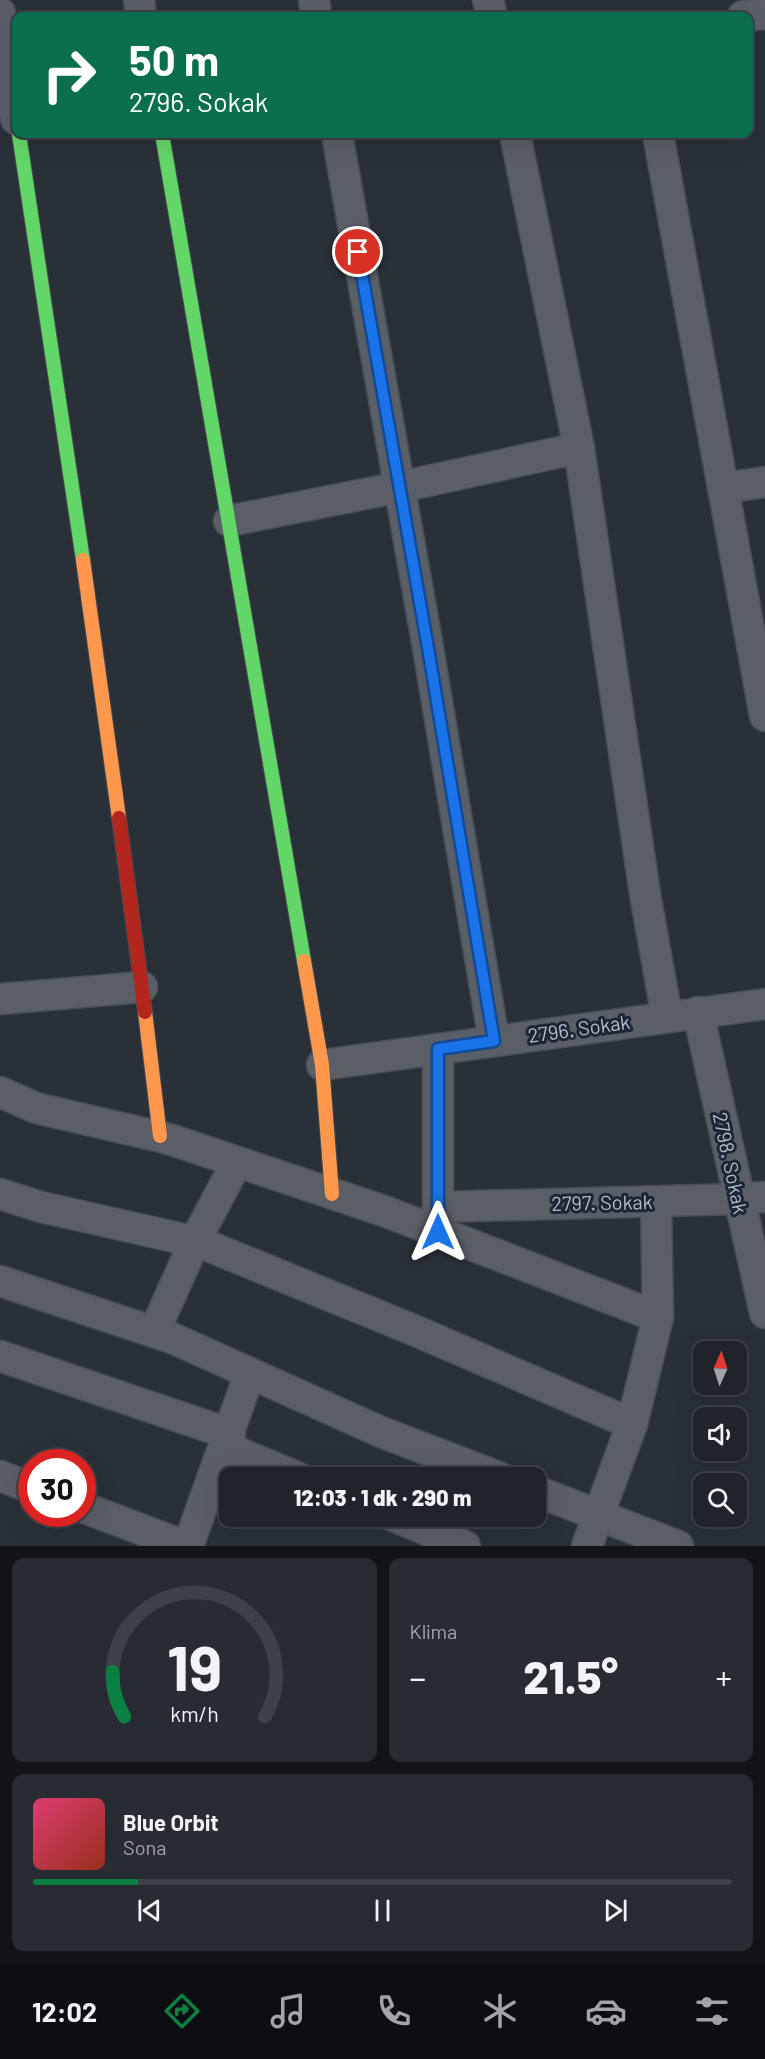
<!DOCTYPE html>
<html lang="tr">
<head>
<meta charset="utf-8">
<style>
  :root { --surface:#20242a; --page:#282c32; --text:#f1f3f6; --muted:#a2a4a8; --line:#3d4147; --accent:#0b8043 }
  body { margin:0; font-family:Barlow,sans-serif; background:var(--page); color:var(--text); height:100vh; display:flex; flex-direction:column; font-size:22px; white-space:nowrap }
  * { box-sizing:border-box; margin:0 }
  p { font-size:20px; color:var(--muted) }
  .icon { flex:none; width:33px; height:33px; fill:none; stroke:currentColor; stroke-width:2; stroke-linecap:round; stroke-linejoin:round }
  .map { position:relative; height:1546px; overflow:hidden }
  .details { display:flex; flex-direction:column; gap:12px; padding:12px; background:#121417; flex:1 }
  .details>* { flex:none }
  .top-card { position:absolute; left:12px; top:12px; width:741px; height:126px; border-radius:12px; box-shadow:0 6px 24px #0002,0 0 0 2px var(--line); background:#0b6e4f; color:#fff; overflow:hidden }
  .needle { width:39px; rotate:3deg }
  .tools { position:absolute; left:693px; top:1341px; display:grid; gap:12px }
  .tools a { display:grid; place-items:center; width:54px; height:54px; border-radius:12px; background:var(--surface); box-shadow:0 6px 24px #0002,0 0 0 2px var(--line); font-size:30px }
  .speed { position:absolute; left:18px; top:1449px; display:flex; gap:12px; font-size:30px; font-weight:700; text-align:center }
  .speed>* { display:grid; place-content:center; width:78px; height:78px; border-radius:50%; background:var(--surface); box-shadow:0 6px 24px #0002,0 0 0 2px var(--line); line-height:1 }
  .speed .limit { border:9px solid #d22; background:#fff; color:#111 }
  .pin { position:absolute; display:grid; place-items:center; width:51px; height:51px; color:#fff; margin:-26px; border:3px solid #fff; border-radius:50%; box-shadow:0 2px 6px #0007 }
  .me { position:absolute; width:66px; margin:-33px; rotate:0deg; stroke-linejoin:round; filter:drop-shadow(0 0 4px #0008) }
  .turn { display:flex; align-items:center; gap:21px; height:126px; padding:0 18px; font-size:27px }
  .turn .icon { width:78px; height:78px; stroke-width:2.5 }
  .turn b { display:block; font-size:42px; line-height:51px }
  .big { font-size:45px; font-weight:800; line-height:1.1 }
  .details .widget { flex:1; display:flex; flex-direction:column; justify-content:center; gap:9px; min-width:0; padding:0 21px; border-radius:12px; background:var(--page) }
  .details .dial { align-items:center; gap:0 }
  .dial svg { height:156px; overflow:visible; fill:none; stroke:var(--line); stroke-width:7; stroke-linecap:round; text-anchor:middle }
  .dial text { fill:var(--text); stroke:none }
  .song { display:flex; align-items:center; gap:18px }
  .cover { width:72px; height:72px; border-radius:9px; background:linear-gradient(135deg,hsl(340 70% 55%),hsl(10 70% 35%)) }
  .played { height:6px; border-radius:3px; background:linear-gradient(90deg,var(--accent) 15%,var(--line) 15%) }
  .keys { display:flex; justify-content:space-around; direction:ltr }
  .heat { display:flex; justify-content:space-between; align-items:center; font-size:33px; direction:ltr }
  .details .tiles { flex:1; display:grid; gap:12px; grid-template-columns:1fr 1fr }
  .widget:last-child { grid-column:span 2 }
  .trip { position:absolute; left:219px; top:1467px; width:327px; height:60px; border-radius:12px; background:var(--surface); box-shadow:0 6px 24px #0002,0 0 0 2px var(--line); font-weight:800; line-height:60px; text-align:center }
  .dock { display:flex; height:96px; justify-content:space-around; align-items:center; background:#0d0e11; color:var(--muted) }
  .dock .icon { width:42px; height:42px }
  .dock .current { color:var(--accent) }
  .dock b { font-size:27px; color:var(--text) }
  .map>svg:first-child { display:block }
</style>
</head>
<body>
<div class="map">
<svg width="765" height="1546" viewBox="0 0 765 1546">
  <rect width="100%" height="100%" fill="#2a3038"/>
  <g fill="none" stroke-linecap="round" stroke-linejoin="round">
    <g stroke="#484c53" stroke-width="33">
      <g id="street">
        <path d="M139 0 141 16"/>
        <path d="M314 0 316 16"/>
        <path d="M488 0 492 16"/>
        <path d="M0 13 16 119"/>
        <path d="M743 16 765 14"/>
        <path d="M337 134 428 648 494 1041"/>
        <path d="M515 134 579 448 645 894 667 1017"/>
        <path d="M658 134 765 716"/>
        <path d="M723 488 765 482"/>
        <path d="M229 521 400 487 579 448"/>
        <path d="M0 999 142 987"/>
        <path d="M698 1012 765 1313"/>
        <path d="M438 1049V1226"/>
        <path d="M322 1065 765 1004"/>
        <path d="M0 1092 36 1108 169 1139 384 1211 658 1317"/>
        <path d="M0 1194 41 1207 201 1243 416 1331 632 1424"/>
        <path d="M438 1207 738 1199 765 1197"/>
        <path d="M0 1281 172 1338 381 1432 501 1478"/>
        <path d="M154 1332 195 1241 237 1162"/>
        <path d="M0 1356 230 1434"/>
        <path d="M225 1447 299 1478"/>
        <path d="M0 1476 32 1488"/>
        <path d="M536 1491 678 1546"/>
        <path d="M82 1507 185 1546"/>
        <path d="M393 1516 465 1546"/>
        <path d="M188 1546 250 1373"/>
        <path d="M587 1546 632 1424 658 1317 656 1202"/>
      </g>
    </g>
    <g stroke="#484c53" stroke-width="16">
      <g id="fast">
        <path d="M19 134 83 560"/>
        <path d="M162 134 304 961"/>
      </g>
    </g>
    <g stroke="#484c53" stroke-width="16">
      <g id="slow">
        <path d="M83 560 119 818"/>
        <path d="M304 961 322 1065 332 1194"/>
        <path d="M145 1012 160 1136"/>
      </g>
    </g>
    <g stroke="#484c53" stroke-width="16">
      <path id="jam" d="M119 818 145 1012"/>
    </g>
    <use href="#street" stroke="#5a5e66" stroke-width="30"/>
    <use href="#fast" stroke="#63d668" stroke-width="14"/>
    <use href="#slow" stroke="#ff974d" stroke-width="14"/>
    <use href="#jam" stroke="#b3261e" stroke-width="14"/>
  </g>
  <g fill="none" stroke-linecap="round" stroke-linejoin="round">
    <g stroke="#114b97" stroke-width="15">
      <path id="route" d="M358 252 428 648 494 1041 438 1049V1232"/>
    </g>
    <use href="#route" stroke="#1a73e8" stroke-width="10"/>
  </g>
  <g text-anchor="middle" stroke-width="6" stroke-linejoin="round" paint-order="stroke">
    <g font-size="20" fill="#b4bcc9" stroke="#1d2633">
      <text transform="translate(579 1029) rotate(-8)" y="7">2796. Sokak</text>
      <text transform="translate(730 1163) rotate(78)" y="7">2798. Sokak</text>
      <text transform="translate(602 1203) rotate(-1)" y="7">2797. Sokak</text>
    </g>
  </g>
</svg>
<div class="tools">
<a><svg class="needle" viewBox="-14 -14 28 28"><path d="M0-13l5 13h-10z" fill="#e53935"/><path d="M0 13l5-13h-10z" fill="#a2a4a8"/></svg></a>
<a><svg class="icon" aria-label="sound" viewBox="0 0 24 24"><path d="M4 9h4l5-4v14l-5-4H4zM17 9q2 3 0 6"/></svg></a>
<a><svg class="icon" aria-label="search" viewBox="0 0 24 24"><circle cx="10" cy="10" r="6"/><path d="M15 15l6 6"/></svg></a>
</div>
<div class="speed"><div class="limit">30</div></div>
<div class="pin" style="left:358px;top:252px;background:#d93025"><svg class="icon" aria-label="arrive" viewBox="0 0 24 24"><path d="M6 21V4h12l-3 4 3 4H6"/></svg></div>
<svg class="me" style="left:438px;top:1232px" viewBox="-20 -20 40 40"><path d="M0-17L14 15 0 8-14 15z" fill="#1a73e8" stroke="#fff" stroke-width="4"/></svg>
<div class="trip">12:03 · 1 dk · 290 m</div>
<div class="top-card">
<div class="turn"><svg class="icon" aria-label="right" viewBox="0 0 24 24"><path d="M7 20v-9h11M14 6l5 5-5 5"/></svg><div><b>50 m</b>2796. Sokak</div></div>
</div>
</div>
<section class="details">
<div class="tiles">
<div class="widget dial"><svg viewBox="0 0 100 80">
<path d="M14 69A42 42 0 1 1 86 69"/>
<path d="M14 69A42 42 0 0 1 8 46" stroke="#0b8043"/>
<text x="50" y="56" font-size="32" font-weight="700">19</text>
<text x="50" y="72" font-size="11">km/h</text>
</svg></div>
<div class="widget"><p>Klima</p>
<div class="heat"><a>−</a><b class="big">21.5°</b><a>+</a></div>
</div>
<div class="widget">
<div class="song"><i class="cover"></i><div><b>Blue Orbit</b><p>Sona</p></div></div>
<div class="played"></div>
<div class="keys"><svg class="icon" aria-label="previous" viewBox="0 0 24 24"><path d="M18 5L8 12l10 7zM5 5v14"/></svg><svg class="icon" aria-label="pause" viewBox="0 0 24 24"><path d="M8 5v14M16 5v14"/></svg><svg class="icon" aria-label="next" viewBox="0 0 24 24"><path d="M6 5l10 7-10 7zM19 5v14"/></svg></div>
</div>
</div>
</section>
<nav class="dock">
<b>12:02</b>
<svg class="icon current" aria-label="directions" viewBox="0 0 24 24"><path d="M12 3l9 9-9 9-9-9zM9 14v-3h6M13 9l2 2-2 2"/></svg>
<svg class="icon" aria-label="music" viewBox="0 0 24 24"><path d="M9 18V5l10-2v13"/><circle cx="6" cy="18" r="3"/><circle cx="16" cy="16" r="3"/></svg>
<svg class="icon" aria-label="phone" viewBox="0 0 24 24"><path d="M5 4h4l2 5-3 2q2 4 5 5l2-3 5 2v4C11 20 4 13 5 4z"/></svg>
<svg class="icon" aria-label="climate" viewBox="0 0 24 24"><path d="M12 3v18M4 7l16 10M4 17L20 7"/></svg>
<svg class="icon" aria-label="car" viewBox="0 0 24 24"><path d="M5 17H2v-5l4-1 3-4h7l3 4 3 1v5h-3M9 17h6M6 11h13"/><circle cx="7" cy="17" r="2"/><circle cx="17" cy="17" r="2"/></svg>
<svg class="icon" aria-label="filters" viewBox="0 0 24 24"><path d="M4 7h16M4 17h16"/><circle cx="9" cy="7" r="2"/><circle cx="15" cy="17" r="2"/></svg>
</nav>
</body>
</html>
